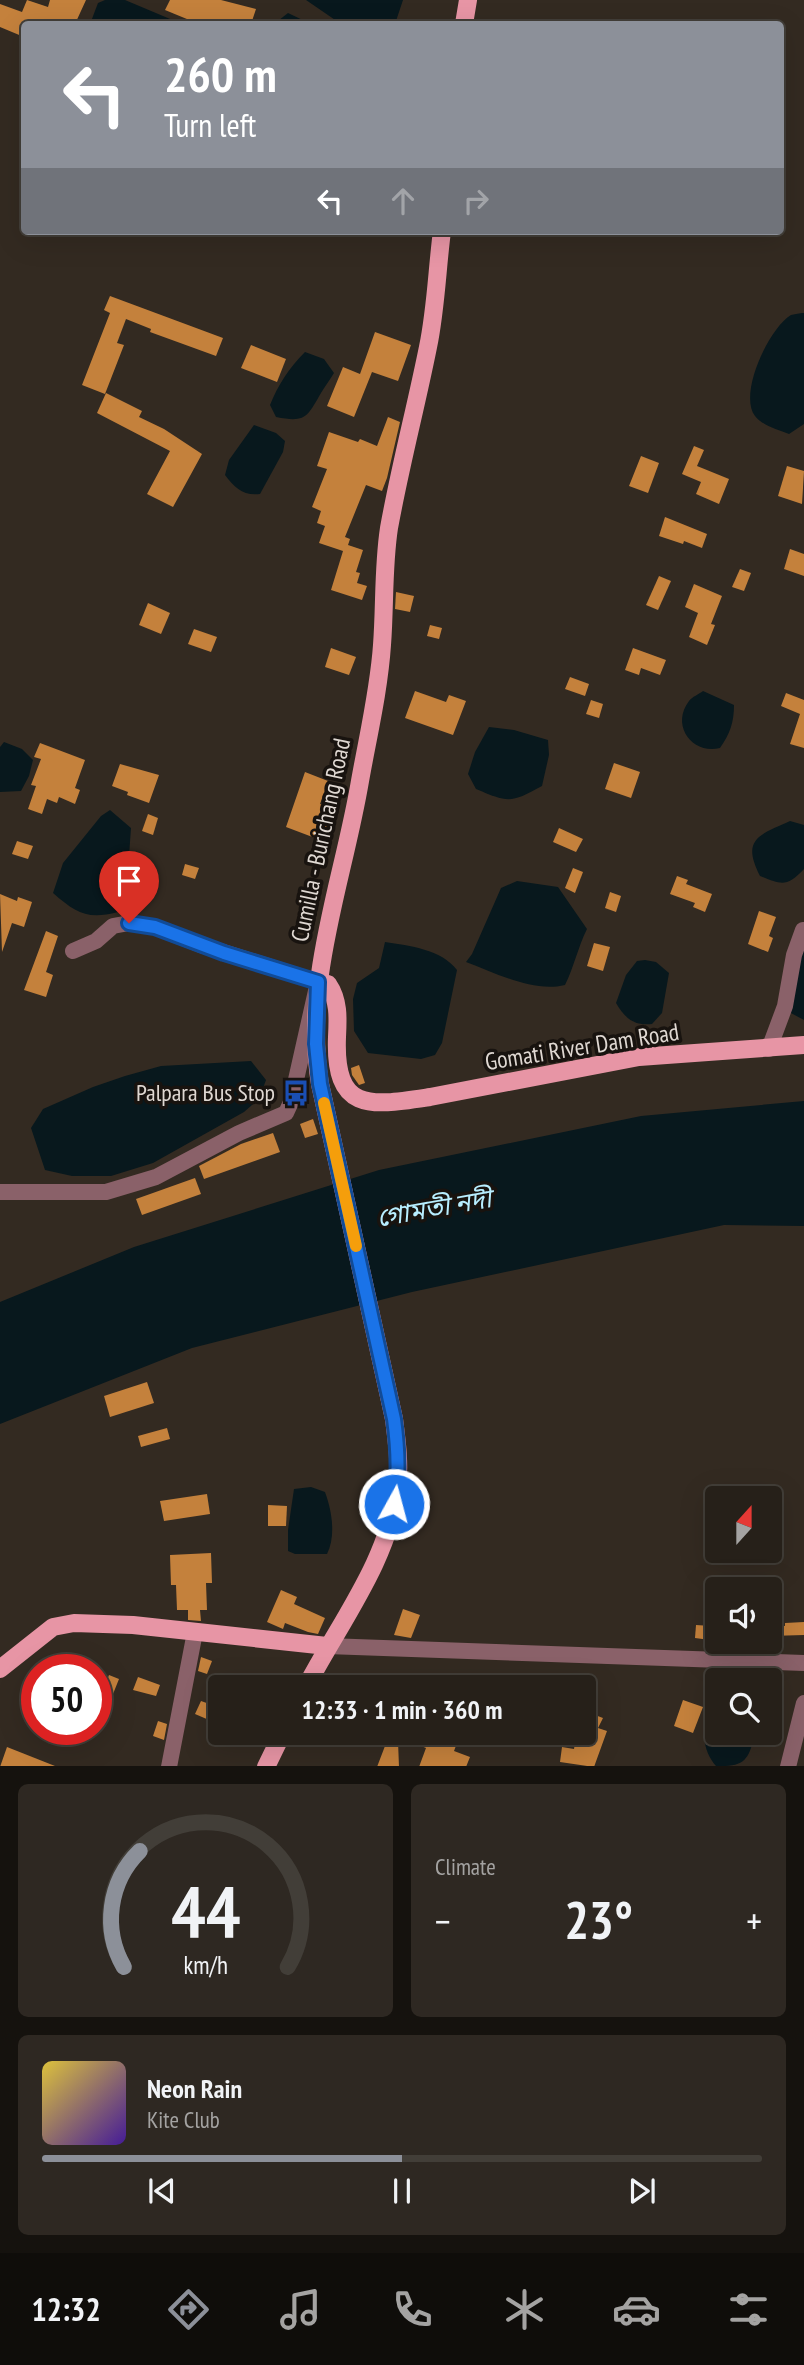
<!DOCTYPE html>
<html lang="en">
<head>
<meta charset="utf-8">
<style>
  :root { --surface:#262019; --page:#2e2822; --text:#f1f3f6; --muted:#a4a3a2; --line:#423e38; --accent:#8c9099 }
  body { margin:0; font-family:"PT Sans Narrow","Noto Sans Bengali",sans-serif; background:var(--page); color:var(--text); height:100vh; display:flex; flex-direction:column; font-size:26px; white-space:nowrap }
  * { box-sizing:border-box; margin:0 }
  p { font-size:23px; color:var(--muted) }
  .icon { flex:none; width:38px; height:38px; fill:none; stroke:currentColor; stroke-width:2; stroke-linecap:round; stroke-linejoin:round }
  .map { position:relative; height:1766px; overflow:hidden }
  .panel { display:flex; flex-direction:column; gap:18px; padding:18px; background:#15120e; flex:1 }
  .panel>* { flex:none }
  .hud { position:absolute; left:21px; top:21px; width:763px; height:214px; border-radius:7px; box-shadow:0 7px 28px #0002,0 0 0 2px var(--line); background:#8c9099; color:#fff; overflow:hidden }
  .needle { width:46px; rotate:21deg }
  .fabs { position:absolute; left:705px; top:1486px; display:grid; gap:14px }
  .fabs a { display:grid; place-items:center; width:77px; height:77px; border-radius:7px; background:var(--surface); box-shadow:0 7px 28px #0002,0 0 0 2px var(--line); font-size:35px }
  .speed { position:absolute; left:21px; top:1654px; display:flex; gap:14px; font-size:35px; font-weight:700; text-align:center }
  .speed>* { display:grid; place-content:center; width:91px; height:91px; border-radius:50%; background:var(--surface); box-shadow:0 7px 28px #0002,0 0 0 2px var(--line); line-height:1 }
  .speed .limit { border:10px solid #d22; background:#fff; color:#111 }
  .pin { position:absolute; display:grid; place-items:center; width:60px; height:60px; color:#fff; margin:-72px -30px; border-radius:50% 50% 50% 0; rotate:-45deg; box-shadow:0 0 7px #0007 }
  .pin .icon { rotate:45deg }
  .me { position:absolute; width:77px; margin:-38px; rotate:7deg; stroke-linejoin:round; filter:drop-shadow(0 0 5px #0008) }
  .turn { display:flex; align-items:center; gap:24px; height:147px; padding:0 28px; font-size:32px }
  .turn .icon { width:91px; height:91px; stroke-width:2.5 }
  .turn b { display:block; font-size:49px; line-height:60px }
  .lanes { display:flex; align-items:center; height:66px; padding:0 28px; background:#0003; justify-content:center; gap:35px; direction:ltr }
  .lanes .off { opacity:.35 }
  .big { font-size:52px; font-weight:700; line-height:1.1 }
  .panel .card { flex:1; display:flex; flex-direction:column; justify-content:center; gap:10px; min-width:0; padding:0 24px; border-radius:10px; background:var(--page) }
  .panel .dial { align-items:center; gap:0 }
  .dial svg { height:182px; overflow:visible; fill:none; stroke:var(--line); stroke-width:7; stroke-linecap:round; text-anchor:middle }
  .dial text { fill:var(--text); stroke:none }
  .song { display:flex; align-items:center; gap:21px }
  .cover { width:84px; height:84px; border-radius:10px; background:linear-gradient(135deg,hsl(50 70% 55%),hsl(260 70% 35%)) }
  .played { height:7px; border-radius:4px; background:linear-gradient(90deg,var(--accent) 50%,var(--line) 50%) }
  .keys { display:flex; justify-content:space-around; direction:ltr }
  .heat { display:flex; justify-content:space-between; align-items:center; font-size:38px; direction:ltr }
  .panel .tiles { flex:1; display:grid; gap:18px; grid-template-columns:1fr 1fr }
  .card:last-child { grid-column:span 2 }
  .trip { position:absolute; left:208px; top:1675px; width:388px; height:70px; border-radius:7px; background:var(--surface); box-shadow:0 7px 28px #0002,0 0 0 2px var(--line); font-weight:700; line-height:70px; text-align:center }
  .menu { display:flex; height:112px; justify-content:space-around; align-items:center; background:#0f0d0a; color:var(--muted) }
  .menu .icon { width:49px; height:49px }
  .menu .selected { color:var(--accent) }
  .menu b { font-size:32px; color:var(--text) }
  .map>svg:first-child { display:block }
</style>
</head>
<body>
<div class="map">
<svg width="804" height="1767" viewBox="0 0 804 1767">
  <rect width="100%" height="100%" fill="#332a21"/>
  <g fill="#08181d">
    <path d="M105 0H125L182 24H90L98 3Z"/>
    <path d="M306 0H403L395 24H341Z"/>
    <path d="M288 13 311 24H274Z"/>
    <path d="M802 313H804V424L789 434C778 430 763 426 755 416 738 394 769 328 791 315 794 314 798 314 802 313Z"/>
    <path d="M305 352 324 359 334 373C330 380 325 386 321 393 307 417 306 423 276 417L270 405C278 385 289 368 305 352Z"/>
    <path d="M254 425 276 433 285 441 283 452 260 494C243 496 235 488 225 475L229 460Z"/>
    <path d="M703 691 734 705C734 722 730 734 720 748 693 755 670 726 689 701 692 697 699 694 703 691Z"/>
    <path d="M489 727 514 730 548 740 549 755 542 786C511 803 509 803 476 789L468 774 475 752Z"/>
    <path d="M4 742 22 749 33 760 29 776 21 791 0 792V747Z"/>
    <path d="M110 810 131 828 129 856 119 882 118 912C87 920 76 913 53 893L63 863 101 816Z"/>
    <path d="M790 821 804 825V869C787 887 782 885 760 876 741 839 759 835 790 821Z"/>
    <path d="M517 881 558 887 587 929C578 947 574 967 565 985 533 993 496 973 466 962L472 954 501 888Z"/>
    <path d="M385 942C410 946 441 949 457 970L442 1043 435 1055 421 1059 368 1053 354 1031 353 999 357 983 379 968Z"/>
    <path d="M804 945V1020L789 1012Z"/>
    <path d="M645 960 656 962 669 973 662 1013 652 1024C635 1026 625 1019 616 1003L626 975 637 961Z"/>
    <path d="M251 1061 266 1080 259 1099 244 1112 153 1163 111 1176H72L45 1170 31 1128 43 1109 93 1087 125 1076 161 1066Z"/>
    <path d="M804 1101V1226L724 1225 412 1292 192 1348 0 1424V1302L134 1247 379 1170 641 1116Z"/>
    <path d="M311 1487 325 1492C332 1511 336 1536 327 1554H295L288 1551V1530L294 1489Z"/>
    <path d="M716 1710H717L718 1732 755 1733C749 1760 745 1767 716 1766 705 1754 698 1730 714 1721L713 1711Z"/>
  </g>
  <g fill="#c4813c">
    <path d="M27 0 48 7 50 0H86L75 24H24V37L0 27V4L22 12Z"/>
    <path d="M170 0H221L256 9 251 24H199L165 10Z"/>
    <path d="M110 296 223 338 216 356 150 332 151 329 126 319 117 343 124 345 105 394 82 385 110 313 104 310Z"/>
    <path d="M375 332 411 345 398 381 372 372 354 417 327 406 343 367 360 374Z"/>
    <path d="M251 345 286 359 277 382 241 368Z"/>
    <path d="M106 393 142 411 139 417 164 429 202 454 173 507 147 494 170 451 97 413Z"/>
    <path d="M388 417 400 422 387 478 382 491 366 485 345 537 350 539 348 545 363 550 356 572 360 573 357 583 367 586 362 600 331 590 343 551 319 543 325 526 317 523 321 511 312 507 327 469 317 466 329 432 358 442 360 439 377 446Z"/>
    <path d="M694 446 704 450 697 466 729 479 719 504 696 494 701 482 682 474Z"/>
    <path d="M641 456 659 463 648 493 629 486Z"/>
    <path d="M787 466 804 471 802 504 778 496Z"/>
    <path d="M665 517 707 534 702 548 684 541 683 544 659 536Z"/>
    <path d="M790 549 804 554V576L784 569Z"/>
    <path d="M740 569 751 573 744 591 732 587Z"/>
    <path d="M659 576 671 581 658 610 646 605Z"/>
    <path d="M694 584 722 596 711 624 715 625 707 645 689 637 698 613 685 607Z"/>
    <path d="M396 592 414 596 410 612 395 609Z"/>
    <path d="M148 603 170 613 161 634 139 625Z"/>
    <path d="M430 625 442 628 439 639 427 636Z"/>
    <path d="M194 629 217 637 211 652 188 644Z"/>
    <path d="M331 648 356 657 349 675 325 667Z"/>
    <path d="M633 648 666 660 660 675 641 668 639 675 625 670Z"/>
    <path d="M570 677 589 684 585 696 565 689Z"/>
    <path d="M415 691 446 702 449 695 466 701 453 735 405 718Z"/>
    <path d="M786 693 804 700V748L790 744 800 714 781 706Z"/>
    <path d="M591 700 603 704 599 718 586 714Z"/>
    <path d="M40 743 85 760 75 788 80 790 75 804 59 797 57 803 47 799 42 814 28 809 36 786 31 785 41 759 34 757Z"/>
    <path d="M614 763 640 772 631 798 605 789Z"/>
    <path d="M120 764 159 775 149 803 127 795 128 792 112 786Z"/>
    <path d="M305 772 328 781 320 804 335 809 323 841 286 827Z"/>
    <path d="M148 814 158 818 153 835 142 831Z"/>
    <path d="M559 828 583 839 576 852 553 842Z"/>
    <path d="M17 841 33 846 28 859 12 854Z"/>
    <path d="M185 864 199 868 195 879 182 875Z"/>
    <path d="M573 868 583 872 575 893 565 888Z"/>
    <path d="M129 871 145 877 140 890 124 884Z"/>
    <path d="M677 876 688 880 686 884 712 894 705 912 693 907 695 903 670 894Z"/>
    <path d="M610 892 621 896 616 912 605 908Z"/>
    <path d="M0 894 17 901 18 897 32 902 24 927 12 923 2 952Z"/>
    <path d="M759 911 776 917 769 936 773 938 768 952 748 944Z"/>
    <path d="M46 931 58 936 46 972 53 975 46 997 24 990Z"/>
    <path d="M594 943 610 947 603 971 587 966Z"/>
    <path d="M359 1065 365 1083 359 1085 352 1075 351 1068Z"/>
    <path d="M313 1119 318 1134 305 1138 300 1124Z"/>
    <path d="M273 1133 280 1152 204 1179 199 1166 241 1144Z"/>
    <path d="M195 1178 201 1194 142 1215 136 1199Z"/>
    <path d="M147 1382 154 1403 110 1417 104 1396Z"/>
    <path d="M167 1428 170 1439 141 1447 138 1436Z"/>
    <path d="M207 1494 210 1514 164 1521 160 1501Z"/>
    <path d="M268 1505 287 1506 286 1526H268Z"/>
    <path d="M211 1553 212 1583H206L207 1610H200L201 1621 188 1620V1610H177L176 1585H171L170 1555Z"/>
    <path d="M281 1590 297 1597 294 1604 325 1618 318 1634 308 1632 285 1623 283 1629 267 1622Z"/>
    <path d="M403 1609 420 1615 411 1638 394 1635Z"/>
    <path d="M804 1622V1635L770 1636V1624L785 1626V1623Z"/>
    <path d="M696 1625 711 1626 710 1640 695 1638Z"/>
    <path d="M201 1657 212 1661 207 1674 198 1671Z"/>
    <path d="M109 1675 119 1679 113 1694 103 1691Z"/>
    <path d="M138 1677 160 1685 156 1696 133 1690Z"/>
    <path d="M683 1700 703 1707 693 1733 674 1726Z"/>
    <path d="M201 1701 215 1706 209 1720 195 1714Z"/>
    <path d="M587 1712 603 1718 598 1728 607 1731 594 1767 560 1762 562 1747 574 1749 576 1736 584 1738V1719Z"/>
    <path d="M158 1721 167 1724 164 1740 153 1736Z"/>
    <path d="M385 1732H395L396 1742 398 1741 399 1767H377L385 1746Z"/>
    <path d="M424 1732H453L449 1741 457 1743 454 1751 470 1757 466 1767H419L426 1748 419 1745Z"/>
    <path d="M507 1732H544L543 1744 507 1740Z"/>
    <path d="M7 1747 55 1766V1767H0Z"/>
  </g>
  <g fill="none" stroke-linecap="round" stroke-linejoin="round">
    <g stroke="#8a6169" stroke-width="16">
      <path d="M769 1049 785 1006 794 955 803 930"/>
      <path d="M0 1192H106L156 1177 239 1133 286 1113 291 1102 318 982 201 945 155 927 129 923 113 926 96 941 73 951"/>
      <path d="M327 1646 804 1663"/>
      <path d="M169 1767 195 1632"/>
      <path d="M788 1767 804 1703"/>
    </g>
    <g stroke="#e795a5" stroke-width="18">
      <path d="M464 24 468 0"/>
      <path d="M318 982 328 984C339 1000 338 1018 337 1037 334 1113 370 1106 430 1097L639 1057 804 1045"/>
      <path d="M0 1669 53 1627 74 1623 133 1625 327 1646"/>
      <path d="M306 1687C338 1625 390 1559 397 1488 400 1465 397 1442 394 1419L320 1084C303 980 343 882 360 781 368 736 379 690 382 645 385 606 383 567 389 528 400 467 416 407 428 347 436 309 437 269 442 231"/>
      <path d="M266 1767 283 1732"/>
    </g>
  </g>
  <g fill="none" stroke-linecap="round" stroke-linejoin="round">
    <g stroke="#114b97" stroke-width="18">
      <path id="route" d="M129 923 155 927 224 953 318 982 316 1044 320 1084 394 1419C398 1448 400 1476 394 1504"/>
    </g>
    <use href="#route" stroke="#1a73e8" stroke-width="12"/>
    <path stroke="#f59e0b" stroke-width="12" d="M324 1103 356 1246"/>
  </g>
  <defs>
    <g id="bus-bare" transform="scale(2.1)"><path d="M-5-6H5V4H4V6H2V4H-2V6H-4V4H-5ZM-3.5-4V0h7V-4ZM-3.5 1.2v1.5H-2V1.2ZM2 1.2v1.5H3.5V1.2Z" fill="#1a4fb4" stroke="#18130f" stroke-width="2.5" paint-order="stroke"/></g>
  </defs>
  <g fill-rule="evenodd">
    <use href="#bus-bare" x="296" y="1093"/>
  </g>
  <g text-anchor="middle" stroke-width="7" stroke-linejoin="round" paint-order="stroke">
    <g font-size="24" fill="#dfd8d2" stroke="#18130f">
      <text transform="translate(321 840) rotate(-78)" y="8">Cumilla - Burichang Road</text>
      <text transform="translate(582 1047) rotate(-9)" y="8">Gomati River Dam Road</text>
    </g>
    <g font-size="24" fill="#dfd8d2" stroke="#18130f" text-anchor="end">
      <text x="275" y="1101">Palpara Bus Stop</text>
    </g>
    <g font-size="26" font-style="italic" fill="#b8eeff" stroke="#18130f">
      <text transform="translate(434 1208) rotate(-10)" y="9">গোমতী নদী</text>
    </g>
  </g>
</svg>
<div class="fabs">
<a><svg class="needle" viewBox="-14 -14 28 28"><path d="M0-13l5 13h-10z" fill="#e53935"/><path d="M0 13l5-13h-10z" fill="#a4a3a2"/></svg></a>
<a><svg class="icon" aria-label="sound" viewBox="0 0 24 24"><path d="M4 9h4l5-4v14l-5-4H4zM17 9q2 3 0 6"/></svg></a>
<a><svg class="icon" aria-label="search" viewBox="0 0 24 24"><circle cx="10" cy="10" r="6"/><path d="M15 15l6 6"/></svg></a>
</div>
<div class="speed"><div class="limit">50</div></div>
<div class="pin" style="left:129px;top:923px;background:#d93025"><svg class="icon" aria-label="arrive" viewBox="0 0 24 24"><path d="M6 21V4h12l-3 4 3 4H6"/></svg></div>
<svg class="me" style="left:394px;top:1504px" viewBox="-20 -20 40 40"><circle r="17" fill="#1a73e8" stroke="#fff" stroke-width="3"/><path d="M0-11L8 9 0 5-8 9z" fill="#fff"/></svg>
<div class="trip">12:33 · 1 min · 360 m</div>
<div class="hud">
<div class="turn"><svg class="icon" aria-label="left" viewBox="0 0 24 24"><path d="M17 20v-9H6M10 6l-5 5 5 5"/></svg><div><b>260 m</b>Turn left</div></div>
<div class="lanes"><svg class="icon" aria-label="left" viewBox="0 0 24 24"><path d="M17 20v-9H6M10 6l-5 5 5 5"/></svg><svg class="icon off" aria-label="ahead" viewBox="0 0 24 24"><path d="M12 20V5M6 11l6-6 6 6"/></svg><svg class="icon off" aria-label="right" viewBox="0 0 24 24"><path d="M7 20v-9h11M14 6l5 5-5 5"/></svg></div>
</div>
</div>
<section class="panel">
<div class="tiles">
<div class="card dial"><svg viewBox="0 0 100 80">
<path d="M14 69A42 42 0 1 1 86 69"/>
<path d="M14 69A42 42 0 0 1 21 18" stroke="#8c9099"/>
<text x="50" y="56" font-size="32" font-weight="700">44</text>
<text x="50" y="72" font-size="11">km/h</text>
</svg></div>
<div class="card"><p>Climate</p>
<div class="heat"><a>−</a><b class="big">23°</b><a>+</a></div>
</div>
<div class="card">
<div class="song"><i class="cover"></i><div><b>Neon Rain</b><p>Kite Club</p></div></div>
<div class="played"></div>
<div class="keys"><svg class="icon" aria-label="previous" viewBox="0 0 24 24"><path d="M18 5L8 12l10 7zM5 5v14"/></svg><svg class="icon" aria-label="pause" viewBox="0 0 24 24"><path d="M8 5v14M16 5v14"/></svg><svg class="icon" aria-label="next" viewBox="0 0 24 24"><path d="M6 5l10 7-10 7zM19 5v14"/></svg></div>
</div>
</div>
</section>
<nav class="menu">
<b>12:32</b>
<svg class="icon selected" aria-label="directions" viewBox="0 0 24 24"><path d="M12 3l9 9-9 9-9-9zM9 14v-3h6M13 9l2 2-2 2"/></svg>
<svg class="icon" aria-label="music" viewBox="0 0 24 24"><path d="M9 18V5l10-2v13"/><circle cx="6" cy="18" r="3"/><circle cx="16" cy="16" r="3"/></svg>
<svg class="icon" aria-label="phone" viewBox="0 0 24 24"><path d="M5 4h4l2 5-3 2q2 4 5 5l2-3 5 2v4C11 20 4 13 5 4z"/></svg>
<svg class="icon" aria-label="climate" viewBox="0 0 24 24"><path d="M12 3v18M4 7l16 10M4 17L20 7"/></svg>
<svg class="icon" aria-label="car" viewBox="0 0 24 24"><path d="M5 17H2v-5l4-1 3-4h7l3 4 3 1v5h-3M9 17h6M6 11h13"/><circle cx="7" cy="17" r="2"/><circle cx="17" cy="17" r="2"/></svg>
<svg class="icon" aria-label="filters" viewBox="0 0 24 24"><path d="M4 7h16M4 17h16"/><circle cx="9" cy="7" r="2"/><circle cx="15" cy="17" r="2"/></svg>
</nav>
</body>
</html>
